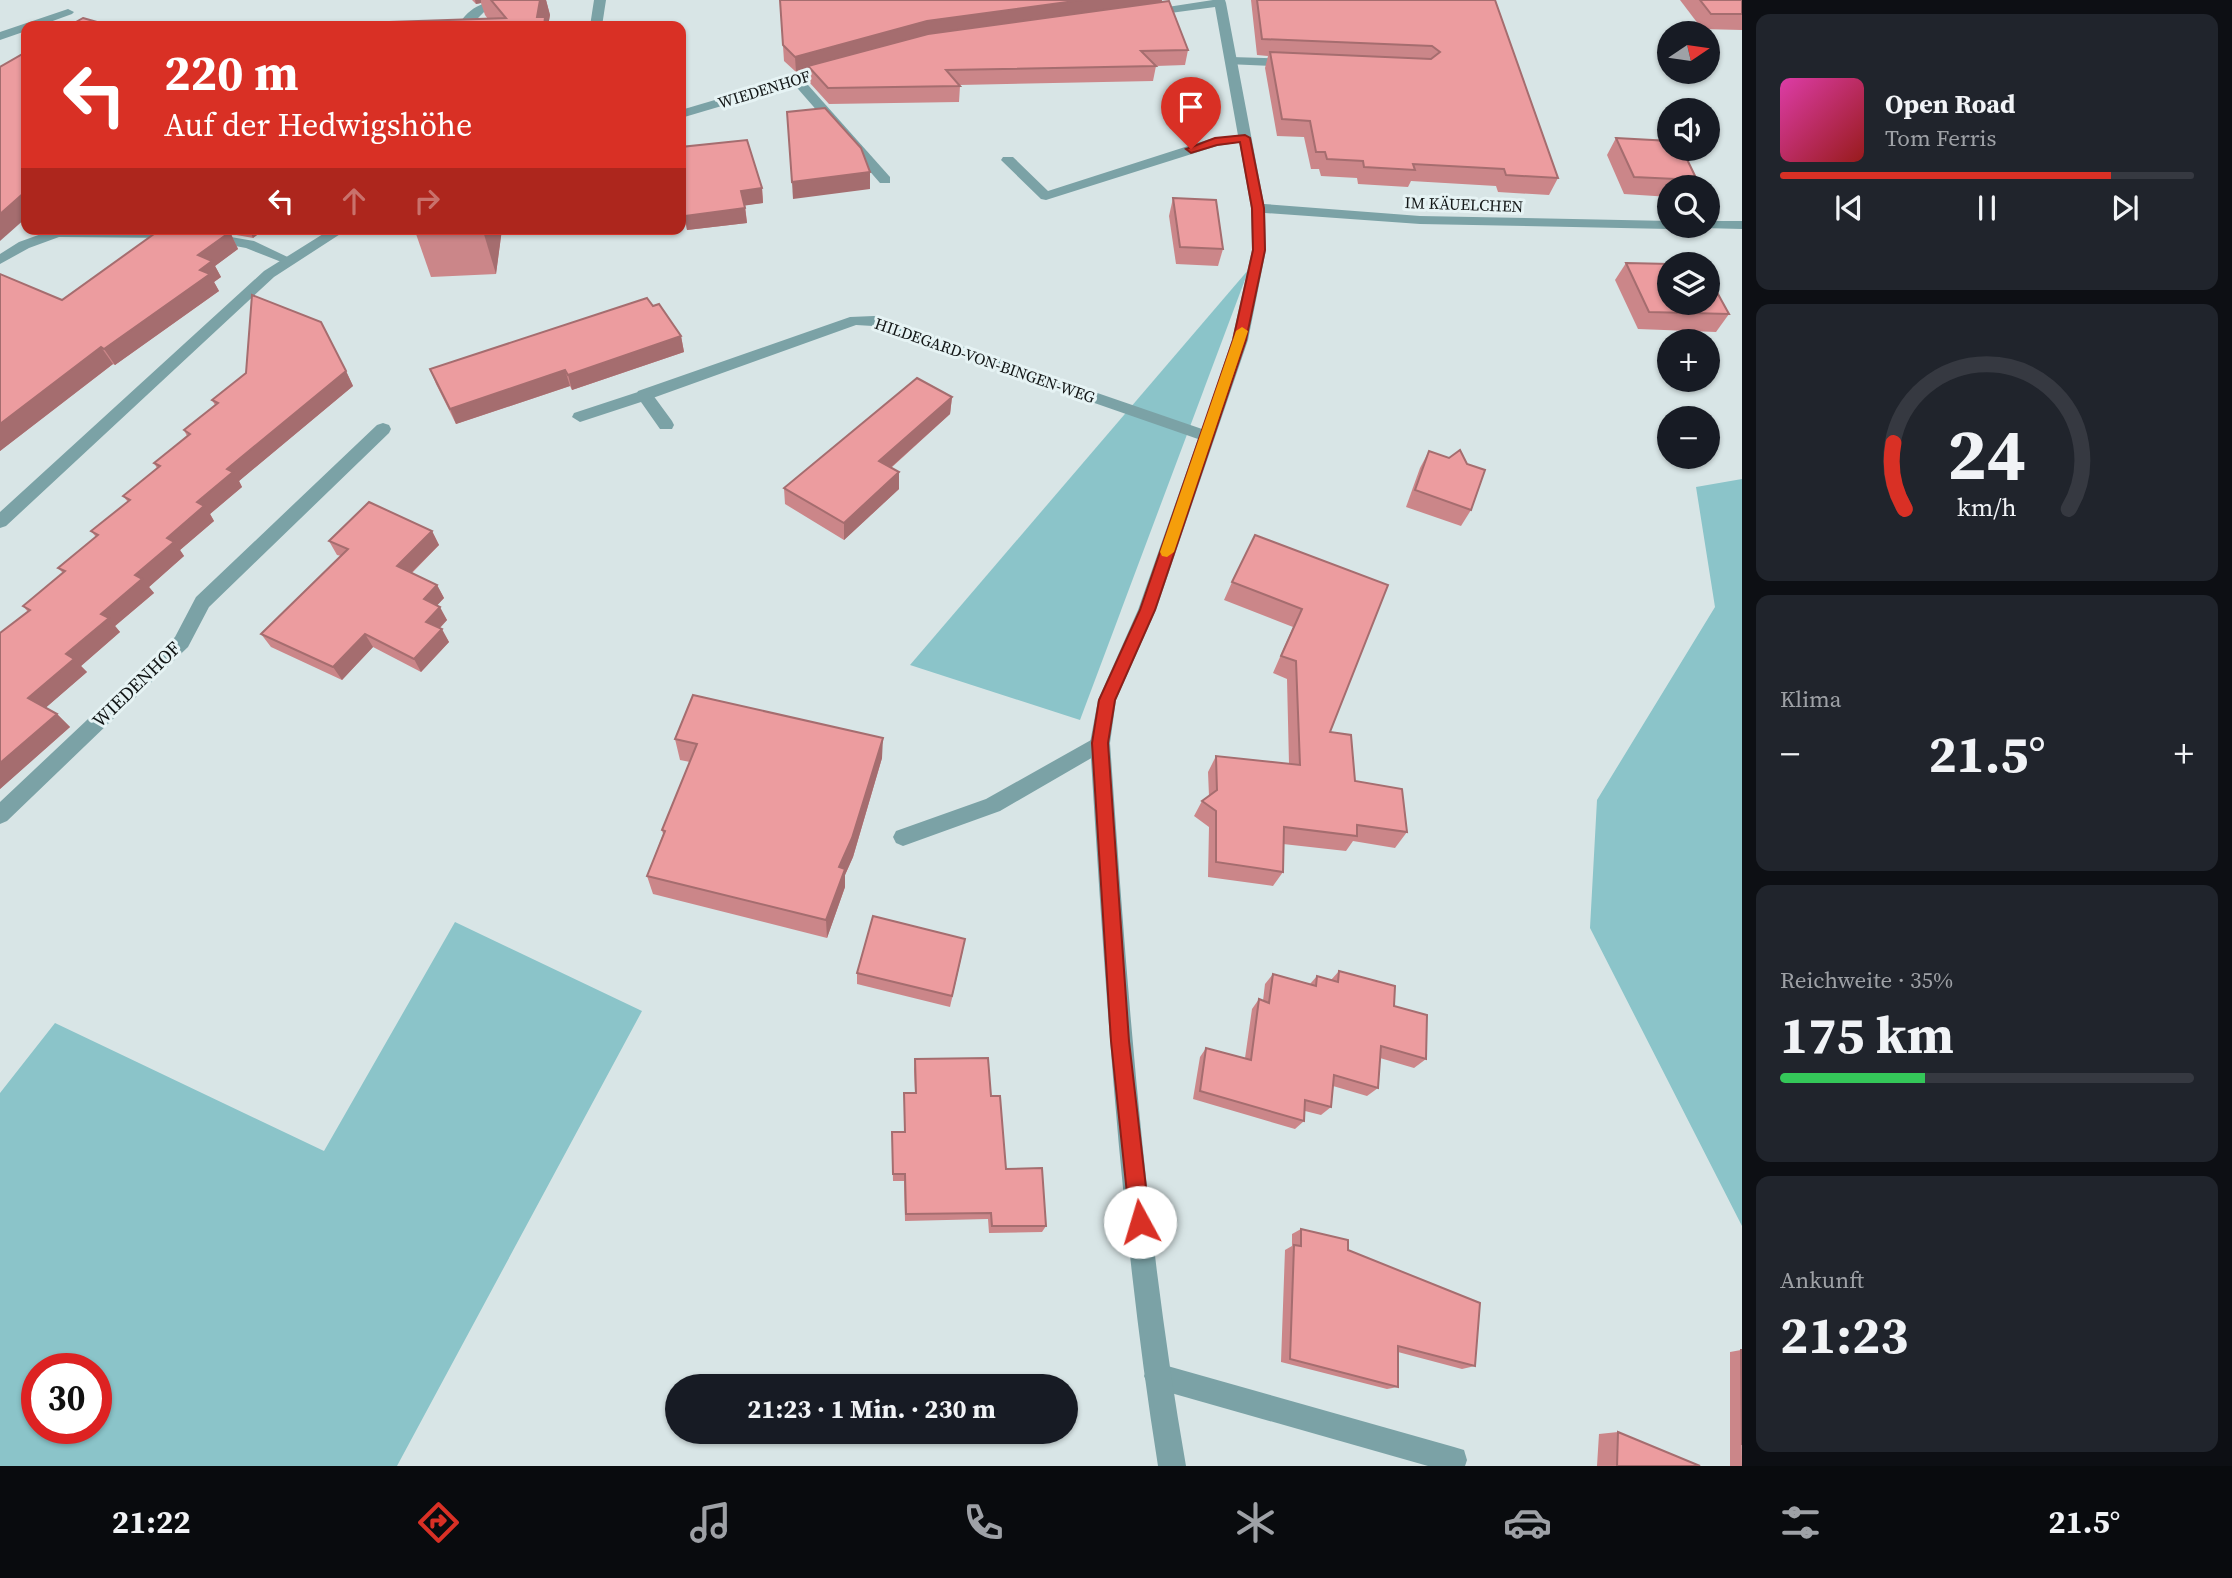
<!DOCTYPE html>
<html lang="de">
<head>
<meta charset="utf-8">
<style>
  :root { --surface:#171b24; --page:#20242c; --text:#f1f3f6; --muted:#9ea1a6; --line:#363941; --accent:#d93025 }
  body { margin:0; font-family:"Source Serif 4",serif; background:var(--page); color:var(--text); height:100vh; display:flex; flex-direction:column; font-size:26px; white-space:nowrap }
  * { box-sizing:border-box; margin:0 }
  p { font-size:23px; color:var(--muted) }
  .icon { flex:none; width:38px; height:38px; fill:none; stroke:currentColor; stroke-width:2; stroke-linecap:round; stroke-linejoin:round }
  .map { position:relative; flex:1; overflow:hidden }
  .side { display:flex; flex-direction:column; gap:14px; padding:14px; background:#0d0f14; width:490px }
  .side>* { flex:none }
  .top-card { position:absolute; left:21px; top:21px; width:665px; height:214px; border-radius:14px; box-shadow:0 2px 5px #0004; background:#d93025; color:#fff; overflow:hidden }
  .needle { width:46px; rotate:77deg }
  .controls { position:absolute; left:1657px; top:21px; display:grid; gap:14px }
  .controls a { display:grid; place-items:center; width:63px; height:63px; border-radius:50%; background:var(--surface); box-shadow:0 2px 5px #0004; font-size:35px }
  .speed { position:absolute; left:21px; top:1353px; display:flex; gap:14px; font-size:35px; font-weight:700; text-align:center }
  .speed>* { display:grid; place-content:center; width:91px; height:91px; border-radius:50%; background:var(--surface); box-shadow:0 2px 5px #0004; line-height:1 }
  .speed .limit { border:10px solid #d22; background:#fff; color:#111 }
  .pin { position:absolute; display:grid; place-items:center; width:60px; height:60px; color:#fff; margin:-72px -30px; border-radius:50% 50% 50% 0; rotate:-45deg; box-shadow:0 0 7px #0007 }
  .pin .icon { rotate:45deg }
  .me { position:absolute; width:77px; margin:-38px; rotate:354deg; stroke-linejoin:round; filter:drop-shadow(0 0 5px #0008) }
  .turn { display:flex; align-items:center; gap:24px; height:147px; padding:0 28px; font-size:32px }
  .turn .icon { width:91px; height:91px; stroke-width:2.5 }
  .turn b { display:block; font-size:49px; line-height:60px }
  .lanes { display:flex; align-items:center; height:66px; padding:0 28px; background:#0003; justify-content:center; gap:35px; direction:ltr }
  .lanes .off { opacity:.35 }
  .big { font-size:52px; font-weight:700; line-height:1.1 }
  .side .card { flex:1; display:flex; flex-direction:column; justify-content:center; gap:10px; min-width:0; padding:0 24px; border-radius:14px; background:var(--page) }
  .side .dial { align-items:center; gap:0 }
  .dial svg { height:182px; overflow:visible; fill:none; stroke:var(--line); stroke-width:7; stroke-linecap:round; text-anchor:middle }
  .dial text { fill:var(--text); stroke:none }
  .song { display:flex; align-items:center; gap:21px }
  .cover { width:84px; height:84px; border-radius:10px; background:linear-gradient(135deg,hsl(320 70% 55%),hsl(0 70% 35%)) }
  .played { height:7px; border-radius:4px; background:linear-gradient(90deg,var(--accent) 80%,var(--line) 80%) }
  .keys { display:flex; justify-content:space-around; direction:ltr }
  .heat { display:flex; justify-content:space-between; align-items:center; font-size:38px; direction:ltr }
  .charge { height:10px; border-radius:5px; background:linear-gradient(90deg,#34c759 35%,var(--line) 0) }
  .trip { position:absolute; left:665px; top:1374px; width:413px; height:70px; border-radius:35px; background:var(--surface); box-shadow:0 2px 5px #0004; font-weight:700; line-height:70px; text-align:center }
  .menu { display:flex; height:112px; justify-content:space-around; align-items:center; background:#090b0e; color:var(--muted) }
  .menu .icon { width:49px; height:49px }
  .menu .on { color:var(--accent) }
  .menu b { font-size:32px; color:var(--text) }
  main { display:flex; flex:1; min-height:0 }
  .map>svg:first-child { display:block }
</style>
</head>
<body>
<main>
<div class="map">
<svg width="1742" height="1466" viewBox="0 0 1742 1466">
  <rect width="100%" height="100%" fill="#d8e5e6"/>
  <g fill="#8bc4c9" fill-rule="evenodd">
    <path d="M1249 269 1080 720 910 665Z"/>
    <path d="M1742 479V1226L1590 928 1597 800 1715 607 1696 487Z"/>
    <path d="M455 922 642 1011 397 1466H0V1093L55 1023 324 1151ZM37 1368H96V1428H37Z"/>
  </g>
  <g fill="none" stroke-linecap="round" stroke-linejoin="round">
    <g fill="#7ba2a6" fill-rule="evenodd">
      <path d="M510 0 485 11 470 26H458C470 5 487 0 510 0Z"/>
      <path d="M68 9 74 12 72 14 39 26H26V31L0 40V32Z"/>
      <path d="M1231 57 1293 59 1299 63 1293 67 1227 64V58Z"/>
      <path d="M796 75 800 76 890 177V183H880L792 82V76Z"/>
      <path d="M1245 134 1250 135V141L1217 146 1046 200 1041 199 1001 160 1003 157H1013L1048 191 1210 139Z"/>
      <path d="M55 229 178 230 185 234 178 238 59 237 29 248 0 264V254L19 242Z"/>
      <path d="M208 233 254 241 296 261 289 265 246 248 203 240 201 237Z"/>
      <path d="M644 390 650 391 672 421 674 425 672 429H660L641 402 580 422 572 417 574 413Z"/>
      <path d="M383 423 389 425 391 429 389 433 209 607 188 647 7 821 0 824V802L175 637 196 597 377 425Z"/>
      <path d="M1100 735 1107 737 1110 743 1107 749 1000 811 903 846 896 843 893 837 896 831 986 799Z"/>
      <path d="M1157 1363 1454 1447 1464 1450 1467 1460 1465 1466H1428L1157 1389 1148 1385 1144 1376 1148 1367Z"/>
    </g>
    <g fill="#7ba2a6" fill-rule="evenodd">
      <path d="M594 0H606L602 26H590Z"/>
      <path d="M1213 0H1225L1226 3 1264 204 1420 216 1670 221V226H1676L1670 229 1420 224 1265 213 1266 250 1248 340 1156 610 1116 700 1110 743C1127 985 1144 1227 1186 1466H1158C1120 1227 1105 985 1090 743L1098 700 1138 610 1198 439 873 326 856 325 650 399H638L636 395 638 391 850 317 874 316 1202 429 1232 340 1252 250 1251 208 1215 7 1148 16 1142 13 1148 10Z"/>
      <path d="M833 65 837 66V72L681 118V110Z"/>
      <path d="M1708 221H1742V229L1703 228 1702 226H1708Z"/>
      <path d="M331 229H348L274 277 6 526 0 528V512L264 271Z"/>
    </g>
  </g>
  <g fill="#cb8689">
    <path d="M472 0H546L550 15 548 26 488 19 485 15 481 3 476 4Z"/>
    <path d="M780 0H1162L1161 2 1188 50 1185 65 1156 66 1153 81 959 85 960 86 959 102 829 104 809 82 808 69 796 72 784 61Z"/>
    <path d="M1251 0H1495L1558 178 1549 195 1498 192 1496 186 1411 181 1408 187 1358 184 1357 178 1321 176 1319 169H1311L1304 137 1277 136 1265 68 1268 56 1257 55Z"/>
    <path d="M1680 0H1742V30L1702 29Z"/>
    <path d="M1616 138 1697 180 1692 187H1670V197L1624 194 1607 155Z"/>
    <path d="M681 147 762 188 763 203 745 205 747 223 687 230 685 220 681 221Z"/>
    <path d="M1173 198 1223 249 1218 266 1176 264 1169 216Z"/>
    <path d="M161 229H265L253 238 231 234 238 249 215 266 221 277 214 282 219 291 115 365 113 364 0 451V274L62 300Z"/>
    <path d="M502 229 496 274 431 277 416 234Z"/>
    <path d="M1626 263 1729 314 1716 332 1638 329 1615 280Z"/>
    <path d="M653 306 681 336 684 352 572 390 570 386 456 424 436 384 430 369Z"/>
    <path d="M346 371 353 386 239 481 242 487 210 514 214 521 180 550 184 556 149 587 154 593 115 626 120 632 81 666 87 672 45 708 57 714 70 727 0 789 28 612 23 606 63 573 58 568 96 537 91 531 128 502 123 496 157 468 154 463 187 436 184 430 215 405 212 400Z"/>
    <path d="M952 397 950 414 891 468 899 472V489L844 540 785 504 784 488Z"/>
    <path d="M1429 451 1471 510 1461 526 1406 507 1420 468Z"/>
    <path d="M432 531 439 545 412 573 437 585 444 598 437 605 447 620 440 628 449 642 421 672 373 647 342 680 271 647 261 634 341 556 337 555 329 541Z"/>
    <path d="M1232 582 1388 585 1330 732 1355 781 1407 832 1395 848 1353 841 1346 851 1283 844V872L1273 886 1208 877 1209 827 1194 816 1202 801 1209 796 1208 772 1216 756 1289 764 1287 679 1273 673 1293 627 1224 600Z"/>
    <path d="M675 739 882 758 853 857 845 875V887L827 938 653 894 647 876 663 834 662 830 690 762 680 760Z"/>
    <path d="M963 950 950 1007 857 984V973Z"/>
    <path d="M1339 971 1394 1006 1426 1059 1414 1068 1380 1058 1378 1088 1367 1096 1333 1086 1331 1107 1321 1115 1305 1111 1304 1121 1295 1129 1193 1099 1200 1057 1206 1048 1245 1058 1252 1009 1259 999 1263 1001 1265 984 1273 974 1310 984 1317 976 1331 980Z"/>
    <path d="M915 1059 991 1096 1006 1169 1046 1226 1042 1232 989 1233 988 1219 905 1221 904 1181H893L892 1132H904V1093H915L914 1069Z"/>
    <path d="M1301 1229 1348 1250 1475 1366 1462 1369 1398 1352V1387L1387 1389 1281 1362 1285 1250 1292 1246V1234Z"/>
    <path d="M1741 1350 1742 1466H1730V1352Z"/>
    <path d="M1618 1432 1700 1466H1597L1599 1434Z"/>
  </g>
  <g fill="#a56d6f">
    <path d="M475 0H481V3L476 4Z"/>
    <path d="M540 0H546L550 15 548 26H539L537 17Z"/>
    <path d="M1082 0H1162L1161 4 808 66V69L796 72 795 57 927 21Z"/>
    <path d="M870 172V189L793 199 792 182Z"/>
    <path d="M762 188 763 203 742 206 741 191Z"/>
    <path d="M26 191V218L0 241V214Z"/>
    <path d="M745 208 747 223 687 230 685 216Z"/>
    <path d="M249 229H265L253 238Z"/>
    <path d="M483 229H502L496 274 483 231Z"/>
    <path d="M230 232 238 249 215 266 221 277 214 282 219 291 115 365 104 349 200 270 198 255Z"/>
    <path d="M681 336 684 352 572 390 568 375Z"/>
    <path d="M101 347 113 364 0 451V424Z"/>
    <path d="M565 370 570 386 456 424 450 409Z"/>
    <path d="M346 371 353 386 239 481 242 487 210 514 214 521 180 550 184 556 149 587 154 593 115 626 120 632 81 666 87 672 42 711 28 698 227 469Z"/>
    <path d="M952 397 950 414 879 478V461Z"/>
    <path d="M899 472V489L844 540V523Z"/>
    <path d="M432 531 439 545 404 580 397 566Z"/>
    <path d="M437 585 444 598 431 612 424 599Z"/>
    <path d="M440 607 447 620 433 635 426 622Z"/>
    <path d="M442 629 449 642 421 672 414 659Z"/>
    <path d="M365 634 373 647 342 680 333 667Z"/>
    <path d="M57 714 70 727 0 789V763Z"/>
    <path d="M883 738 882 758 853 857 845 875V887L827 938 826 920 839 867Z"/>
  </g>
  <g fill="#ec9c9f" stroke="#a56d6f" stroke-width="2">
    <path d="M491 0H540L537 17H545L544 26H389L390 22 506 18Z"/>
    <path d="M780 0H1082L927 21 795 57 783 45Z"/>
    <path d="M1257 0H1495L1558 178 1506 175 1504 169 1413 164 1415 170 1364 167 1363 161 1327 159 1325 152H1316L1310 121 1282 119 1270 52 1431 59 1440 52 1432 46 1262 39Z"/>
    <path d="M1700 0H1742V14H1711Z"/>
    <path d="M1169 1 1188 50 1141 51 1156 66 946 70 960 86 828 88 808 66 928 34Z"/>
    <path d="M83 18 111 26H69Z"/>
    <path d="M26 52V191L0 214V67Z"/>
    <path d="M825 108 861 148 870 172 792 182 787 112Z"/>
    <path d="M1616 138 1670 141V149H1682L1697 180 1634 177Z"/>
    <path d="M747 140 762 188 741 191 745 208 685 216 683 205 681 206V147Z"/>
    <path d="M1173 198 1216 200 1223 249 1180 247Z"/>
    <path d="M161 229H206L230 232 198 255 212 261 200 270 210 274 104 349 101 347 0 424V274L62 300Z"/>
    <path d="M417 229H483V231L416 234Z"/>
    <path d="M1626 263 1670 264V303H1708V276L1729 314 1649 312Z"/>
    <path d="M252 295 321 322 346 371 227 469 233 472 197 502 204 506 167 538 174 542 135 575 142 579 101 614 109 618 66 654 74 659 28 698 57 714 0 763V633L30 610 23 606 65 571 58 568 98 535 91 531 130 500 123 496 160 466 154 463 190 434 184 430 218 403 212 400 246 373Z"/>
    <path d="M647 298 653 306 659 304 681 336 568 375 565 370 450 409 430 369Z"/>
    <path d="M917 378 952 397 879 461 899 472 844 523 784 488Z"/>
    <path d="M1460 450 1467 464 1485 470 1471 510 1415 490 1429 451 1449 458Z"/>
    <path d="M369 502 432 531 397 566 437 585 424 599 440 607 426 622 442 629 414 659 365 634 333 667 261 634 348 549 329 541Z"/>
    <path d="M1255 535 1388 585 1330 732 1351 735 1355 781 1402 789 1407 832 1357 825V836L1284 827 1283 872 1216 862V811L1202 801 1217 790 1216 756 1300 765 1296 661 1281 656 1302 609 1232 582Z"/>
    <path d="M693 695 883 738 852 838 839 867 845 869 826 920 647 876 665 831 662 830 697 744 675 739Z"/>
    <path d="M873 916 965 939 952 996 857 973Z"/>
    <path d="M1339 971 1395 986 1394 1006 1427 1015 1426 1059 1381 1046 1378 1088 1334 1075 1331 1107 1305 1100 1304 1121 1200 1091 1206 1048 1251 1060 1259 999 1269 1003 1273 974 1316 986 1317 976 1338 982Z"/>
    <path d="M988 1058 991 1096H1000L1006 1169 1042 1168 1046 1226H992L991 1213 906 1214 905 1174H893L892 1132H905L904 1093H916L915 1059Z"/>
    <path d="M1301 1229 1348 1240V1250L1480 1303 1475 1366 1398 1346V1387L1290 1359 1294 1245 1301 1246Z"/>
    <path d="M1741 1350H1742V1445Z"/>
    <path d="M1618 1432 1700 1466H1617Z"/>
  </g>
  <path fill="#d93025" stroke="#8d1f18" stroke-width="2" d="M1245 135 1250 138 1264 208 1265 250 1246 340 1155 610 1115 700 1108 743 1129 1041 1150 1222 1147 1229 1140 1232 1133 1229 1130 1222 1111 1041 1092 743 1099 700 1140 610 1233 340 1253 250 1252 208 1240 142 1217 145 1191 153 1186 149 1215 138Z"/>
  <path fill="#f59e0b" d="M1242 327 1248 331 1174 552 1167 557 1162 556 1160 552 1236 331Z"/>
  <g text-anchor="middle" stroke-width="6" stroke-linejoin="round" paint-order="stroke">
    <g font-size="16" fill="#121616" stroke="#e6f3f4">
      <text transform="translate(764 89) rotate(-17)" y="6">WIEDENHOF</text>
      <text transform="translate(1464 204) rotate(2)" y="6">IM KÄUELCHEN</text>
      <text transform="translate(985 360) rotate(19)" y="6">HILDEGARD-VON-BINGEN-WEG</text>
    </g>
    <g font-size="19" fill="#121616" stroke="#e6f3f4">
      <text transform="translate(136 684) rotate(-44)" y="7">WIEDENHOF</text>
    </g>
  </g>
</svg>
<div class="controls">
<a><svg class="needle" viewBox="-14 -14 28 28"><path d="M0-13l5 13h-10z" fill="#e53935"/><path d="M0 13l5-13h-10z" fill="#9ea1a6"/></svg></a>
<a><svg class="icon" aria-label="sound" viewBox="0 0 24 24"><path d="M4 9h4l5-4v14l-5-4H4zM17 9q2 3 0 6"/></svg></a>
<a><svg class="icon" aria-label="search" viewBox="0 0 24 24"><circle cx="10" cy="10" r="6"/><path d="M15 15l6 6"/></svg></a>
<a><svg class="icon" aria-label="layers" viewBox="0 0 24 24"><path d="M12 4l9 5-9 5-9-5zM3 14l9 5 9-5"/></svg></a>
<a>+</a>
<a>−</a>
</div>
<div class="speed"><div class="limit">30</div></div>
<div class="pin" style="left:1191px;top:149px;background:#d93025"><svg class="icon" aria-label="arrive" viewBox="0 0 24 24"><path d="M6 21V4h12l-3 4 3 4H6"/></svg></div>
<svg class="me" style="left:1140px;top:1222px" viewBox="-20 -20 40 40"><circle r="19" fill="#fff"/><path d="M0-13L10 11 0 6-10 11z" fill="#d93025"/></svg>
<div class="trip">21:23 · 1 Min. · 230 m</div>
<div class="top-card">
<div class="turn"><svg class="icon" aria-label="left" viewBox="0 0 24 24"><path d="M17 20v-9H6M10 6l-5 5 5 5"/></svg><div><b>220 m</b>Auf der Hedwigshöhe</div></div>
<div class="lanes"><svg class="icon" aria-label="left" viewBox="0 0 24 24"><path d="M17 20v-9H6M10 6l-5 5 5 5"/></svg><svg class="icon off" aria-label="ahead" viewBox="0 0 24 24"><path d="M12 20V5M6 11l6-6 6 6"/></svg><svg class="icon off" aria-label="right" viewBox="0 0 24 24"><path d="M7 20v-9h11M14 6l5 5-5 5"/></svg></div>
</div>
</div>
<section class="side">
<div class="card">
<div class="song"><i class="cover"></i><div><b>Open Road</b><p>Tom Ferris</p></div></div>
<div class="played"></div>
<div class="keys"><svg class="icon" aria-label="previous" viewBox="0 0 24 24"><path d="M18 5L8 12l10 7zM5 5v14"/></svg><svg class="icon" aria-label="pause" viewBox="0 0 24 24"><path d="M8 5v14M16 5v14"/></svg><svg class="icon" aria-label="next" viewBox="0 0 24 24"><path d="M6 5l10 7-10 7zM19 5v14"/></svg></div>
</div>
<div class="card dial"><svg viewBox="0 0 100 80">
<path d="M14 69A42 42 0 1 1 86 69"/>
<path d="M14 69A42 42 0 0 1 9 40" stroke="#d93025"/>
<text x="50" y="56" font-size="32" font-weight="700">24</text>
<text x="50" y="72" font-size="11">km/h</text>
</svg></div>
<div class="card"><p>Klima</p>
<div class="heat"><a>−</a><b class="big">21.5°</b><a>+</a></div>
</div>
<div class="card"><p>Reichweite · 35%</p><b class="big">175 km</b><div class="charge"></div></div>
<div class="card"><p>Ankunft</p><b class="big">21:23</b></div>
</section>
</main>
<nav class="menu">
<b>21:22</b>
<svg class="icon on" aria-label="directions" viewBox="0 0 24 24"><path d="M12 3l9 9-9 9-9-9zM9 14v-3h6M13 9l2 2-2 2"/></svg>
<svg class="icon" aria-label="music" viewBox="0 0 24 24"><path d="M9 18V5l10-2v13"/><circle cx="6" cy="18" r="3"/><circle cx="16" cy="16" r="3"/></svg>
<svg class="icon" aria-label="phone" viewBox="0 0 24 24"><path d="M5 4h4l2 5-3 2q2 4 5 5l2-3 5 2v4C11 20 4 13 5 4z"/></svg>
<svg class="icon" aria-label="climate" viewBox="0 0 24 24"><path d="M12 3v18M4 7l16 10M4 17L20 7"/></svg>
<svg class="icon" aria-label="car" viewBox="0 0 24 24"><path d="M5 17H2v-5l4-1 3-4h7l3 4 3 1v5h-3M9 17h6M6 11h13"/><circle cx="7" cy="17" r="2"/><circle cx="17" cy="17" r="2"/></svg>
<svg class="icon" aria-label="filters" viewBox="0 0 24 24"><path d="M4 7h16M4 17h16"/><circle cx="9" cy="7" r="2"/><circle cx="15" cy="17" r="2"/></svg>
<b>21.5°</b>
</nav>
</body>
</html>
